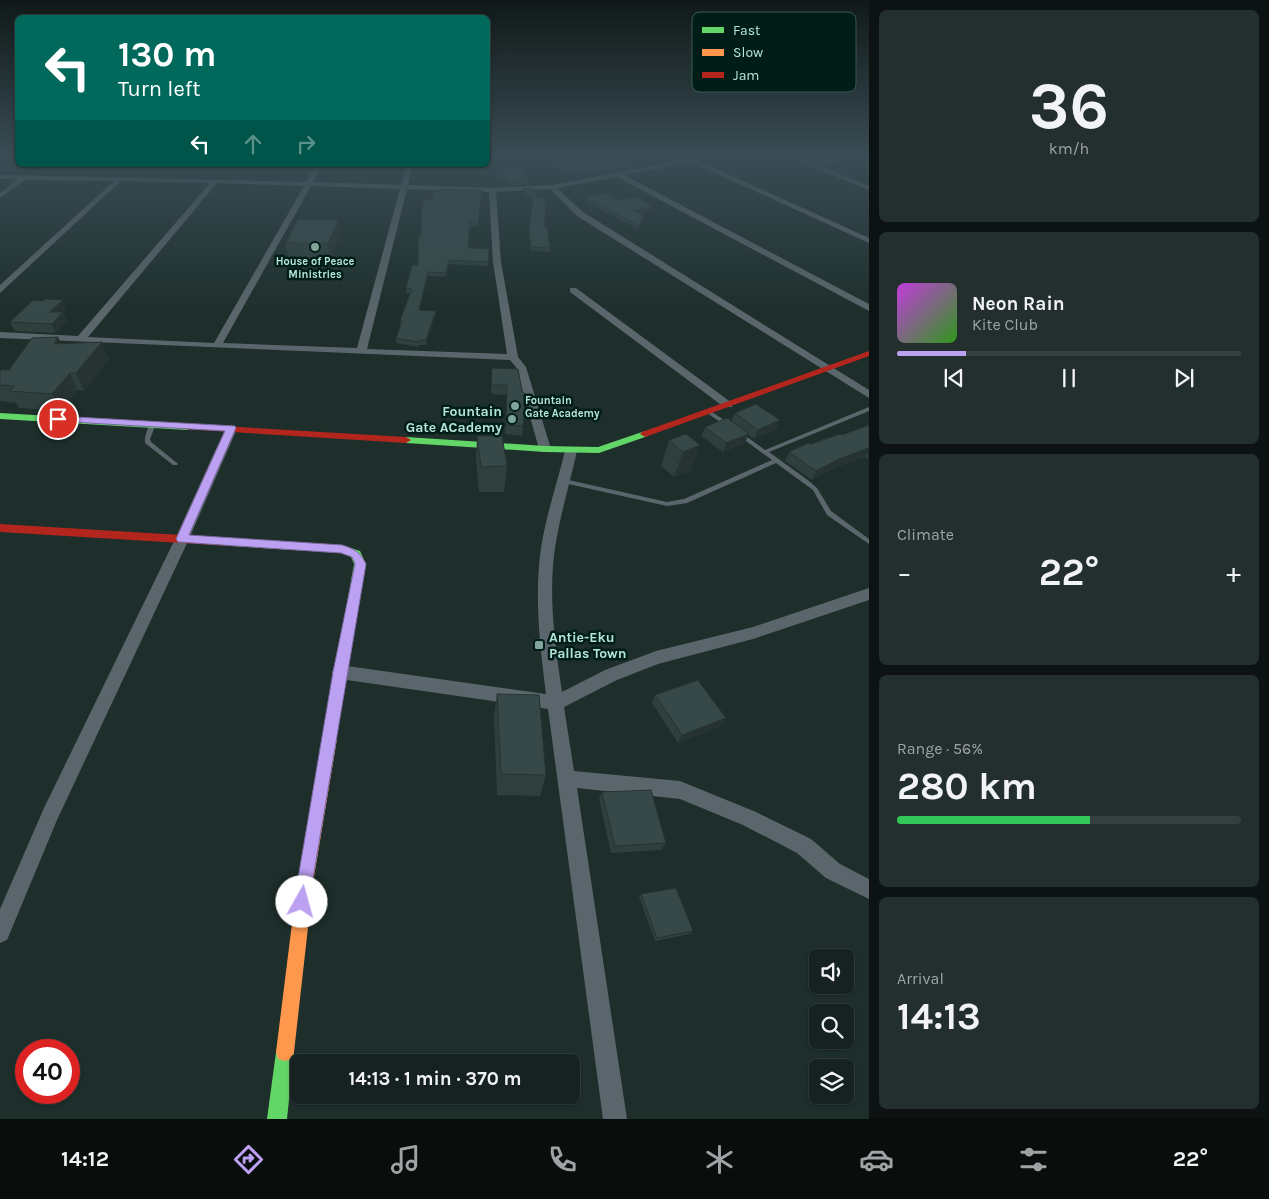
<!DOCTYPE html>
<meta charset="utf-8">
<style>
body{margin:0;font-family:Karla,sans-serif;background:#232f2d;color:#f1f3f6;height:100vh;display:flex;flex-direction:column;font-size:19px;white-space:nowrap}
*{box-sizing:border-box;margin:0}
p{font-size:16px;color:#9ea4a5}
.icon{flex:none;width:28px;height:28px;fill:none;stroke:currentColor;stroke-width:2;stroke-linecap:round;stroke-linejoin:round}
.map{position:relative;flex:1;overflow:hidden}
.sheet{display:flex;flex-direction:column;gap:10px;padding:10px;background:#0c1312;width:400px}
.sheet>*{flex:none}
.hud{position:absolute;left:15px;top:15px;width:475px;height:152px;border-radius:8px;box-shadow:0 1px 4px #0004,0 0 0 1px #353f3e;background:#00695c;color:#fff;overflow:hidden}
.fabs{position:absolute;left:809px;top:949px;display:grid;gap:10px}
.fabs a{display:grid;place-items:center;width:45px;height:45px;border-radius:8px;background:#162220;box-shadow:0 1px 4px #0004,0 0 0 1px #353f3e;font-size:25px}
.speed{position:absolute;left:15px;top:1039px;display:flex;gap:10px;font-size:25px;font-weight:700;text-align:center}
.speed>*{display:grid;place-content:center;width:65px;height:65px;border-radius:50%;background:#162220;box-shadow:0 1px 4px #0004,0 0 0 1px #353f3e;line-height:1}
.speed .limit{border:8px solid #d22;background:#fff;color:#111}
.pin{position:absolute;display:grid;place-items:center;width:42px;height:42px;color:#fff;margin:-21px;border:2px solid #fff;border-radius:50%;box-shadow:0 1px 5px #0007}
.me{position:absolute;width:55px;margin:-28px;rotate:7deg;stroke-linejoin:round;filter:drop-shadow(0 0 4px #0008)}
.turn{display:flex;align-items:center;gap:18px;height:105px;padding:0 20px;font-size:22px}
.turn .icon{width:65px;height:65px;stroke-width:2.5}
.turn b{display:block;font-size:35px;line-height:42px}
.lanes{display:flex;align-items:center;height:48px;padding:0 20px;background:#0003;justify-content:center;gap:25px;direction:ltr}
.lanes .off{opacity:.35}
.big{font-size:38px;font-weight:700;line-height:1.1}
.sheet .widget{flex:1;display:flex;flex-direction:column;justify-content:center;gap:8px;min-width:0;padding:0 18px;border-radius:8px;background:#232f2d}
.sheet .dial{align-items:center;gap:0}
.dial b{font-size:65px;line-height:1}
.song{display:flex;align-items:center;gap:15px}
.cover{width:60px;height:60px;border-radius:8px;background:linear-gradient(135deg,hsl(290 70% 55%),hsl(110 70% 35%))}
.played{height:5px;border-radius:2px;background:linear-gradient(90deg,#bca0f2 20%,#353f3e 20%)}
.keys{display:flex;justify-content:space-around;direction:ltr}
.heat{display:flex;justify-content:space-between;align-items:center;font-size:28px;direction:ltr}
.charge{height:8px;border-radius:4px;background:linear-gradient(90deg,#34c759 56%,#353f3e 0)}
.trip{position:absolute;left:290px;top:1054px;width:290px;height:50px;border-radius:8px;background:#162220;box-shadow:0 1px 4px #0004,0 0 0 1px #353f3e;font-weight:700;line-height:50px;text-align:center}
.dock{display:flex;height:80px;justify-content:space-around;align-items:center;background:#090e0d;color:#9ea4a5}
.dock .icon{width:35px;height:35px}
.dock .selected{color:#bca0f2}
.dock b{font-size:22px;color:#f1f3f6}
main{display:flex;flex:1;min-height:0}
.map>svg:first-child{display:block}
</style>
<main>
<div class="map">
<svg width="869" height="1119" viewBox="0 0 869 1119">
<rect width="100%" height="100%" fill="#1d2e2b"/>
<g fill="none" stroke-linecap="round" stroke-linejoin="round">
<path fill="#5a666b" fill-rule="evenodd" d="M869,407V411L769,452L809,481L817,488L831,511L869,539V544L827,515L813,490L776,463L687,503L667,506L564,483L561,481L564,479L667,502L684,499L772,460L739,436V434H743L765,450Z
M709,410L730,424V426H726L707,413L706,412Z
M153,422L156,424L150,439L151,442L177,463L178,464L177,465H173L145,443C144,437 148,425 153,422Z"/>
<path fill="#5a666b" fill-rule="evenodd" d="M699,157H710L699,161L869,238V243L691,162L624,175L869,304V311L617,177L557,188L583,212L869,390V398L577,216L550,189L496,192L501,262L518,357L526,367L551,449L549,452H541L539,449L516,367L510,360L0,338V332L78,336L210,183L121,181L0,293V285L114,181L25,180L0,198V193L17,179H0V175L306,182L316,165H322L313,182L401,185L406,168L409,166L412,168L408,185L492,188L552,185ZM217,183L304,186L214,343L88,337ZM311,186L400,189L357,348L223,343ZM407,189L489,192L493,262L507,354L367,349Z
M789,157H797L869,186V190Z
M841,157H851L823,165L820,163Z
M570,288H576L732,403V407H724L570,292Z
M231,425L237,429L189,539L57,820L7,940L0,943V909L44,808L175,539L225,429Z
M571,447L577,451C570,483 560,515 555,548C548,595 555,645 562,692L605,670L656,651L753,627L869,588V600L753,639L658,664L617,680L564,707L574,771L680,781L756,812L811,839L840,864L869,879V899L826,878L797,853L743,825L680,799L577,788L627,1119H603L548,709L340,679L334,677L332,672L334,667L340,665L546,694C540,646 534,597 541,548C546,516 557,483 565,451Z"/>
<path fill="#63d668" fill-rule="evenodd" d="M0,413L187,424L192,427L187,430L0,419Z
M645,431L650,434L648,436L599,453L545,452L406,443L401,440L406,437L545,446L598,447Z
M231,538L342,545L360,551L366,564L335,744L330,745L325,744L323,739L354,564L351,557L341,553L231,546L226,542Z
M285,1043L292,1045L294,1052L287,1119H267L276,1052L278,1045Z"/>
<path fill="#ff974d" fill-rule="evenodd" d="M330,733L335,734L337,739L313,883L294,1052L292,1059L285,1061L278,1059L276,1052L297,883L323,739L325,734Z"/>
<path fill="#b3261e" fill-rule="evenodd" d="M869,351V356L648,436L645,437L640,434L642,432Z
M187,424L406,437L411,440L406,443L184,429L182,427Z
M0,524L231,538L236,542L231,546L0,532Z"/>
</g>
<path fill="#2e3f3e" d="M555,161L638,166L607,172L603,169L571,175L554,165Z
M497,171L528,181V184L511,185L497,175Z
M532,188L550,248V252L531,251L529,233L533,200L522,192V189Z
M482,190L478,226H469L468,248L489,249L488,266L449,264L446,277L428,276L420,310L436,311V316L426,345H419L418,347L396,343V338L400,325V320L410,293H406V288L418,265L421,236L432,200L440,191Z
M585,197L617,200L653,207L652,210L638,213L644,216L643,220L638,229L585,201Z
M338,220L340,235L330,260L288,259L286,243Z
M66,309L63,312L67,321L55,333L15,331L10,322Z
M58,337L61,344L109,359L84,391L77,390L61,411L19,408L16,403L0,401V370H9Z
M492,368L522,391L523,426L522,436L505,434L507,395L491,394Z
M735,413L780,420L776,429L754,439L748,435L745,443L723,452L701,436L705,427L731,421Z
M869,425L868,459L865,457L834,468L812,480L785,461L789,452L842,435Z
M686,434L691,471L674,477L661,466L669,440Z
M477,436L507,466L504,492H479L476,461Z
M497,694L546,775L540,796L497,795L494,717Z
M655,695L726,718L721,726L678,743L652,703Z
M602,792L666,843L661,850L611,853L599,799Z
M641,894L693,931L690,934L655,941L639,897Z"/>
<path fill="#263332" d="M638,162V166L607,172L608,168Z
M604,166L603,169L571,175V171Z
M653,207L652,210L633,214L634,210Z
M644,216L643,220L638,229L639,226Z
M338,220L340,235L330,260L328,244Z
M449,260V264L446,277V273Z
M428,272V276L419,315V310Z
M63,300L66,309L54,320L50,312Z
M436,311V316L426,345V340Z
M63,312L67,321L55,333L52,324Z
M58,337L66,354L54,344Z
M102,342L109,359L84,391L76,373Z
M70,373L77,390L61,411L52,394Z
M780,420L776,429L754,439L758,430Z
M749,434L745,443L723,452L726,443Z
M700,445L691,471L674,477L683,452Z
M869,448V450L865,457L834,468L812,480L816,471L839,459Z
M726,718L721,726L678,743L682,735Z"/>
<path fill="#364948" stroke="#263332" d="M579,157H628L638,162L608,168L604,166L571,171L555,161Z
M516,168L524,173L528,181L512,182L497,171Z
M532,188L538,198H545L546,205L544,227H547L550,248L531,247L529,229L533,198H535L522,189Z
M441,189L482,190L478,222L470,221L468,248L489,249L488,262L449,260L446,273L428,272L419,310L436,311L426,340H419L418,342L396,338L402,321L400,320L412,289L406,288L412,265H418V235L421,236V212L425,199L432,200L434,191H440Z
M606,193L617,200L637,197L653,207L634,210L644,216L639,226L585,197Z
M298,219L338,220L328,244L286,243Z
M45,299L63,300L50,312H63L52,324L10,322L33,300L43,301Z
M58,337L54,344L102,342L76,373H70L52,394L9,391L15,386L0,385V370H9L32,338Z
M492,368L518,369L522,391L525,394L523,426L506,425L507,385H491Z
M756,404L780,420L758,430L735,413Z
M727,418L749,434L726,443L705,427Z
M869,425V448L839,459L816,471L789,452L808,443L811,444L840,434L842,435Z
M686,434L700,445L683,452L669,440Z
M477,436H502L507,466L481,467Z
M698,680L726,718L682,735L655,695Z
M497,694L539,695L546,775L501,774Z
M651,790L666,843L615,846L602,792Z
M676,888L693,931L657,938L641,894Z"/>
<linearGradient id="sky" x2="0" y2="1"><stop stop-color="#101918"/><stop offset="0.5" stop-color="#3a4c55"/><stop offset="1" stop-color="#3a4c55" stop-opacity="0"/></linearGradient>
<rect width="869" height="313" fill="url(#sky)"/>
<path fill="#bca0f2" stroke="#7a689d" d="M58,416L235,426L236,428L189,535L342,545C355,549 360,552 366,564L308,908L302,911L297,908L294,902L333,672L355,564L352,557L341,553L178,542L176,539L225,431L54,421V417Z"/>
<g fill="#80a59b" stroke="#001e17" stroke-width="2">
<circle cx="315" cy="247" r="5"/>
<circle cx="515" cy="406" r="5"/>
<circle cx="512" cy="419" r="5"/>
<rect x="534" y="640" width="10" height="10" rx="2.5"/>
</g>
<g text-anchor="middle" stroke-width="5" stroke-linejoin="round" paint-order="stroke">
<g font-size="11" font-weight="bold" fill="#b5e5d8" stroke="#001e17">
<text x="315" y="265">House of Peace<tspan x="315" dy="13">Ministries</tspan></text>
<text x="525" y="404" text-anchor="start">Fountain<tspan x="525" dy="13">Gate Academy</tspan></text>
</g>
<g font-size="14" font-weight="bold" fill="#b5e5d8" stroke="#001e17" text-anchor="end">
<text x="502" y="416">Fountain<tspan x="502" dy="16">Gate ACademy</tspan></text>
<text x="549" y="642" text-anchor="start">Antie-Eku<tspan x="549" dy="16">Pallas Town</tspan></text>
</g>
</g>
<rect x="692" y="12" width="164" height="80" rx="8" fill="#001e17" stroke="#365a51" stroke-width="1"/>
<rect x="702" y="27" width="22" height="6" fill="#63d668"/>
<rect x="702" y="49" width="22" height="7" fill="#ff974d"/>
<rect x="702" y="72" width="22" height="6" fill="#b3261e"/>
<g font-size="14" fill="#b5e5d8">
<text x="733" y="35">Fast</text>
<text x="733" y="57">Slow</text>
<text x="733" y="80">Jam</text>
</g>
</svg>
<div class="fabs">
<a><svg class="icon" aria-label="sound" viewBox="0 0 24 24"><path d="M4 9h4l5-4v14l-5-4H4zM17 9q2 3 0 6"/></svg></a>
<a><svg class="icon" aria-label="search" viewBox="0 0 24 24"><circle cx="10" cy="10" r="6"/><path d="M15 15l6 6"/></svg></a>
<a><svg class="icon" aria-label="layers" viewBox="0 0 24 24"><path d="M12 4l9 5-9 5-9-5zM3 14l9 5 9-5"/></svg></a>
</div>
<div class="speed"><div class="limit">40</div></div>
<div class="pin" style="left:58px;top:419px;background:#d93025"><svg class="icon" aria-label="arrive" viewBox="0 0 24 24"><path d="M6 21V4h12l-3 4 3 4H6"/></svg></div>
<svg class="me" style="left:302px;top:902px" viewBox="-20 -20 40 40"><circle r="19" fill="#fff"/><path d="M0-13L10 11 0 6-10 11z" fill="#bca0f2"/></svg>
<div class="trip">14:13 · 1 min · 370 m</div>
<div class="hud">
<div class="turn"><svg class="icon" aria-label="left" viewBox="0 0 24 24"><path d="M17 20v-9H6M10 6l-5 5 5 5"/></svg><div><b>130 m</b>Turn left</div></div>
<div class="lanes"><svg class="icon" aria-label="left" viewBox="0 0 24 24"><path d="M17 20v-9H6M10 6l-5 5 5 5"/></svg><svg class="icon off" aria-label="ahead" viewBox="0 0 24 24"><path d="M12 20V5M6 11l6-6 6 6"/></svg><svg class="icon off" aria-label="right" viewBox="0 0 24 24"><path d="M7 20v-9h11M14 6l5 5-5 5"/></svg></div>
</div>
</div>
<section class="sheet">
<div class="widget dial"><b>36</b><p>km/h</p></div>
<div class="widget">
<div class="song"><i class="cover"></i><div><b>Neon Rain</b><p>Kite Club</p></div></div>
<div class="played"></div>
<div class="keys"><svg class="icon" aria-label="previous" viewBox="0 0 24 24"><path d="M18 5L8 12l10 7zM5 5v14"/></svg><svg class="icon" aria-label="pause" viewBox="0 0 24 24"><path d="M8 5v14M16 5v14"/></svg><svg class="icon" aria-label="next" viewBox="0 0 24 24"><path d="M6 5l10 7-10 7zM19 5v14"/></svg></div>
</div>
<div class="widget"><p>Climate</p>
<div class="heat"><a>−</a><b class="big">22°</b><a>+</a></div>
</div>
<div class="widget"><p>Range · 56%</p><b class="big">280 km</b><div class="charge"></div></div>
<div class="widget"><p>Arrival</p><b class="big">14:13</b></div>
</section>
</main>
<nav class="dock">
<b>14:12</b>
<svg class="icon selected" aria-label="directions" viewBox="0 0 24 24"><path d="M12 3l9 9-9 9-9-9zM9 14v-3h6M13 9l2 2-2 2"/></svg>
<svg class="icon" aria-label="music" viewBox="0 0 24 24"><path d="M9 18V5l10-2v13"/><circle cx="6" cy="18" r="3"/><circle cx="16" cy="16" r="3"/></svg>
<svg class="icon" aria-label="phone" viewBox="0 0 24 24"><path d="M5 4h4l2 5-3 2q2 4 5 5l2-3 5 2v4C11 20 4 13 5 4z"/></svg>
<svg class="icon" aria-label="climate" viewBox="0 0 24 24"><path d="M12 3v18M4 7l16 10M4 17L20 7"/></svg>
<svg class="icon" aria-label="car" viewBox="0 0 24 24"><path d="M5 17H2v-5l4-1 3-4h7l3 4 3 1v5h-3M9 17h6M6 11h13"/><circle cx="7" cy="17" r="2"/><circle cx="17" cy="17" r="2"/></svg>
<svg class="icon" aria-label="filters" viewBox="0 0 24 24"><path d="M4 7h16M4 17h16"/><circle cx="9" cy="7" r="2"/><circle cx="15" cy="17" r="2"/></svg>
<b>22°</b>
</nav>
